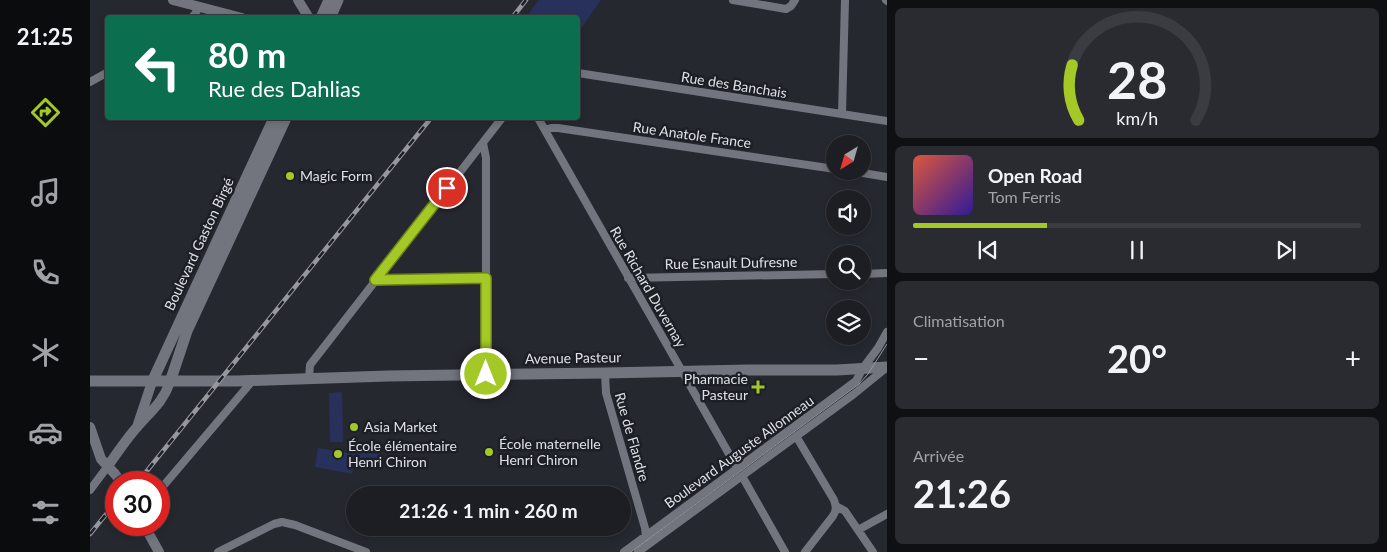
<!DOCTYPE html>
<html lang="fr">
<meta charset="utf-8">
<style>
body{margin:0;font-family:Lato,sans-serif;background:#292b31;color:#f1f3f6;height:100vh;display:flex;flex-direction:column;font-size:19px;white-space:nowrap}
*{box-sizing:border-box;margin:0}
p{font-size:16px;color:#a0a2a6}
.icon{flex:none;width:28px;height:28px;fill:none;stroke:currentColor;stroke-width:2;stroke-linecap:round;stroke-linejoin:round}
.map{position:relative;flex:1;overflow:hidden}
.sheet{display:flex;flex-direction:column;gap:8px;padding:8px;background:#0f1014;width:500px}
.sheet>*{flex:none}
.top-card{position:absolute;left:15px;top:15px;width:475px;height:105px;border-radius:5px;box-shadow:0 2px 8px #0003,0 0 0 1px #3a3c41;background:#0b6e4f;color:#fff;overflow:hidden}
.needle{width:32px;rotate:217deg}
.tools{position:absolute;left:736px;top:135px;display:grid;gap:10px}
.tools a{display:grid;place-items:center;width:45px;height:45px;border-radius:50%;background:#1c1e24;box-shadow:0 2px 8px #0003,0 0 0 1px #3a3c41;font-size:25px}
.speed{position:absolute;left:15px;top:471px;display:flex;gap:10px;font-size:25px;font-weight:700;text-align:center}
.speed>*{display:grid;place-content:center;width:65px;height:65px;border-radius:50%;background:#1c1e24;box-shadow:0 2px 8px #0003,0 0 0 1px #3a3c41;line-height:1}
.speed .limit{border:8px solid #d22;background:#fff;color:#111}
.pin{position:absolute;display:grid;place-items:center;width:42px;height:42px;color:#fff;margin:-21px;border:2px solid #fff;border-radius:50%;box-shadow:0 1px 5px #0007}
.me{position:absolute;width:55px;margin:-28px;rotate:0deg;stroke-linejoin:round;filter:drop-shadow(0 0 4px #0008)}
.turn{display:flex;align-items:center;gap:18px;height:105px;padding:0 20px;font-size:22px}
.turn .icon{width:65px;height:65px;stroke-width:2.5}
.turn b{display:block;font-size:35px;line-height:42px}
.big{font-size:38px;font-weight:700;line-height:1.1}
.sheet .tile{flex:1;display:flex;flex-direction:column;justify-content:center;gap:8px;min-width:0;padding:0 18px;border-radius:8px;background:#292b31}
.sheet .dial{align-items:center;gap:0}
.dial svg{height:130px;overflow:visible;fill:none;stroke:#3a3c41;stroke-width:7;stroke-linecap:round;text-anchor:middle}
.dial text{fill:#f1f3f6;stroke:none}
.song{display:flex;align-items:center;gap:15px}
.cover{width:60px;height:60px;border-radius:8px;background:linear-gradient(135deg,hsl(10 70% 55%),hsl(250 70% 35%))}
.played{height:5px;border-radius:2px;background:linear-gradient(90deg,#a4c825 30%,#3a3c41 30%)}
.keys{display:flex;justify-content:space-around;direction:ltr}
.heat{display:flex;justify-content:space-between;align-items:center;font-size:28px;direction:ltr}
.trip{position:absolute;left:256px;top:486px;width:285px;height:50px;border-radius:25px;background:#1c1e24;box-shadow:0 2px 8px #0003,0 0 0 1px #3a3c41;font-weight:700;line-height:50px;text-align:center}
main{display:flex;flex:1;min-height:0}
.tabs{display:flex;flex-direction:column;width:90px;justify-content:space-around;align-items:center;background:#0b0c0e;color:#a0a2a6}
.tabs .icon{width:35px;height:35px}
.tabs .selected{color:#a4c825}
.tabs b{font-size:22px;color:#f1f3f6}
.map>svg:first-child{display:block}
</style>
<main>
<nav class="tabs">
<b>21:25</b>
<svg class="icon selected" aria-label="directions" viewBox="0 0 24 24"><path d="M12 3l9 9-9 9-9-9zM9 14v-3h6M13 9l2 2-2 2"/></svg>
<svg class="icon" aria-label="music" viewBox="0 0 24 24"><path d="M9 18V5l10-2v13"/><circle cx="6" cy="18" r="3"/><circle cx="16" cy="16" r="3"/></svg>
<svg class="icon" aria-label="phone" viewBox="0 0 24 24"><path d="M5 4h4l2 5-3 2q2 4 5 5l2-3 5 2v4C11 20 4 13 5 4z"/></svg>
<svg class="icon" aria-label="climate" viewBox="0 0 24 24"><path d="M12 3v18M4 7l16 10M4 17L20 7"/></svg>
<svg class="icon" aria-label="car" viewBox="0 0 24 24"><path d="M5 17H2v-5l4-1 3-4h7l3 4 3 1v5h-3M9 17h6M6 11h13"/><circle cx="7" cy="17" r="2"/><circle cx="17" cy="17" r="2"/></svg>
<svg class="icon" aria-label="filters" viewBox="0 0 24 24"><path d="M4 7h16M4 17h16"/><circle cx="9" cy="7" r="2"/><circle cx="15" cy="17" r="2"/></svg>
</nav>
<div class="map">
<svg width="797" height="552" viewBox="0 0 797 552">
<rect width="100%" height="100%" fill="#262830"/>
<path fill="#28315c" d="M449,0H511L488,33V18L436,17Z
M252,392L253,442H240L239,393Z
M228,448L265,454L262,474L225,467Z
M267,450L289,454L287,464L265,460Z"/>
<g fill="none" stroke-linecap="round" stroke-linejoin="round">
<path stroke="#72757e" stroke-width="8" d="M643,0L696,9L701,6L705,0
M796,0L797,1
M101,18L105,14L109,7
M488,73L797,121
M0,82L18,72
M752,114L755,0
M448,118L647,468
M455,130L461,128H468L745,169
M393,143L396,158V374
M761,171L797,177
M772,274L797,273
M538,278L745,274
M285,280L396,278
M515,373L516,393L555,528L556,537
M219,378L220,365L412,118
M706,436L744,500C746,506 747,510 743,516L715,552
M652,476L695,552
M0,490L18,466
M69,491L163,380
M746,506L755,511L783,552
M768,530L797,514
M128,552L184,524L192,522L205,525L276,552
M534,552L766,381L773,368L788,348L797,332
M548,552L764,394L797,367"/>
<path stroke="#72757e" stroke-width="10" d="M83,0L152,18
M208,0L219,18
M48,424L62,382
M0,427L11,459L25,474L31,482
M18,466C27,453 37,438 48,426C62,410 73,402 80,382
M54,525L69,552"/>
<path stroke="#72757e" stroke-width="11" d="M231,18L239,0
M240,18L248,0
M0,381H147L298,376L515,373L658,370H747L797,367
M62,382L184,118
M80,382L97,331L196,118"/>
<path stroke="#96989e" stroke-width="1" d="M541,552L769,384L778,374L797,344"/>
<defs>
<path id="rail" d="M422,18L436,0
M48,482L341,118
M0,534L26,502"/>
</defs>
<use href="#rail" stroke="#96989e" stroke-width="4.5"/>
<use href="#rail" stroke="#1c1f26" stroke-width="2.5" stroke-dasharray="8" stroke-linecap="butt"/>
</g>
<g fill="none" stroke-linecap="round" stroke-linejoin="round">
<defs>
<path id="route" d="M357,188L285,280L396,278V374"/>
</defs>
<use href="#route" stroke="#6b8218" stroke-width="12"/>
<use href="#route" stroke="#a4c825" stroke-width="9"/>
</g>
<g fill="#a4c825" stroke="#1c1f26" stroke-width="2">
<circle cx="200" cy="176" r="5"/>
<path d="M665.5 379.5h5v5h5v5h-5v5h-5v-5h-5v-5h5z"/>
<circle cx="264" cy="427" r="5"/>
<circle cx="399" cy="452" r="5"/>
<circle cx="248" cy="454" r="5"/>
</g>
<g text-anchor="middle" stroke-width="5" stroke-linejoin="round" paint-order="stroke">
<g font-size="14" fill="#dee0e5" stroke="#1c1f26">
<text transform="translate(644 85) rotate(9)" y="5">Rue des Banchais</text>
<text transform="translate(602 135) rotate(8)" y="5">Rue Anatole France</text>
<text transform="translate(109 244) rotate(-65)" y="5">Boulevard Gaston Birgé</text>
<text transform="translate(641 263) rotate(-1)" y="5">Rue Esnault Dufresne</text>
<text transform="translate(558 287) rotate(60)" y="5">Rue Richard Duvernay</text>
<text transform="translate(483 358) rotate(-1)" y="5">Avenue Pasteur</text>
<text transform="translate(542 437) rotate(74)" y="5">Rue de Flandre</text>
<text transform="translate(649 452) rotate(-36)" y="5">Boulevard Auguste Allonneau</text>
</g>
<g font-size="14" fill="#dee0e5" stroke="#1c1f26" text-anchor="start">
<text x="210" y="181">Magic Form</text>
<text x="658" y="384" text-anchor="end">Pharmacie<tspan x="658" dy="16">Pasteur</tspan></text>
<text x="274" y="432">Asia Market</text>
<text x="409" y="449">École maternelle<tspan x="409" dy="16">Henri Chiron</tspan></text>
<text x="258" y="451">École élémentaire<tspan x="258" dy="16">Henri Chiron</tspan></text>
</g>
</g>
</svg>
<div class="tools">
<a><svg class="needle" viewBox="-14 -14 28 28"><path d="M0-13l5 13h-10z" fill="#e53935"/><path d="M0 13l5-13h-10z" fill="#a0a2a6"/></svg></a>
<a><svg class="icon" aria-label="sound" viewBox="0 0 24 24"><path d="M4 9h4l5-4v14l-5-4H4zM17 9q2 3 0 6"/></svg></a>
<a><svg class="icon" aria-label="search" viewBox="0 0 24 24"><circle cx="10" cy="10" r="6"/><path d="M15 15l6 6"/></svg></a>
<a><svg class="icon" aria-label="layers" viewBox="0 0 24 24"><path d="M12 4l9 5-9 5-9-5zM3 14l9 5 9-5"/></svg></a>
</div>
<div class="speed"><div class="limit">30</div></div>
<div class="pin" style="left:357px;top:188px;background:#d93025"><svg class="icon" aria-label="arrive" viewBox="0 0 24 24"><path d="M6 21V4h12l-3 4 3 4H6"/></svg></div>
<svg class="me" style="left:396px;top:374px" viewBox="-20 -20 40 40"><circle r="17" fill="#a4c825" stroke="#fff" stroke-width="3"/><path d="M0-11L8 9 0 5-8 9z" fill="#fff"/></svg>
<div class="trip">21:26 · 1 min · 260 m</div>
<div class="top-card">
<div class="turn"><svg class="icon" aria-label="left" viewBox="0 0 24 24"><path d="M17 20v-9H6M10 6l-5 5 5 5"/></svg><div><b>80 m</b>Rue des Dahlias</div></div>
</div>
</div>
<section class="sheet">
<div class="tile dial"><svg viewBox="0 0 100 80">
<path d="M14 69A42 42 0 1 1 86 69"/>
<path d="M14 69A42 42 0 0 1 10 35" stroke="#a4c825"/>
<text x="50" y="56" font-size="32" font-weight="700">28</text>
<text x="50" y="72" font-size="11">km/h</text>
</svg></div>
<div class="tile">
<div class="song"><i class="cover"></i><div><b>Open Road</b><p>Tom Ferris</p></div></div>
<div class="played"></div>
<div class="keys"><svg class="icon" aria-label="previous" viewBox="0 0 24 24"><path d="M18 5L8 12l10 7zM5 5v14"/></svg><svg class="icon" aria-label="pause" viewBox="0 0 24 24"><path d="M8 5v14M16 5v14"/></svg><svg class="icon" aria-label="next" viewBox="0 0 24 24"><path d="M6 5l10 7-10 7zM19 5v14"/></svg></div>
</div>
<div class="tile"><p>Climatisation</p>
<div class="heat"><a>−</a><b class="big">20°</b><a>+</a></div>
</div>
<div class="tile"><p>Arrivée</p><b class="big">21:26</b></div>
</section>
</main>
